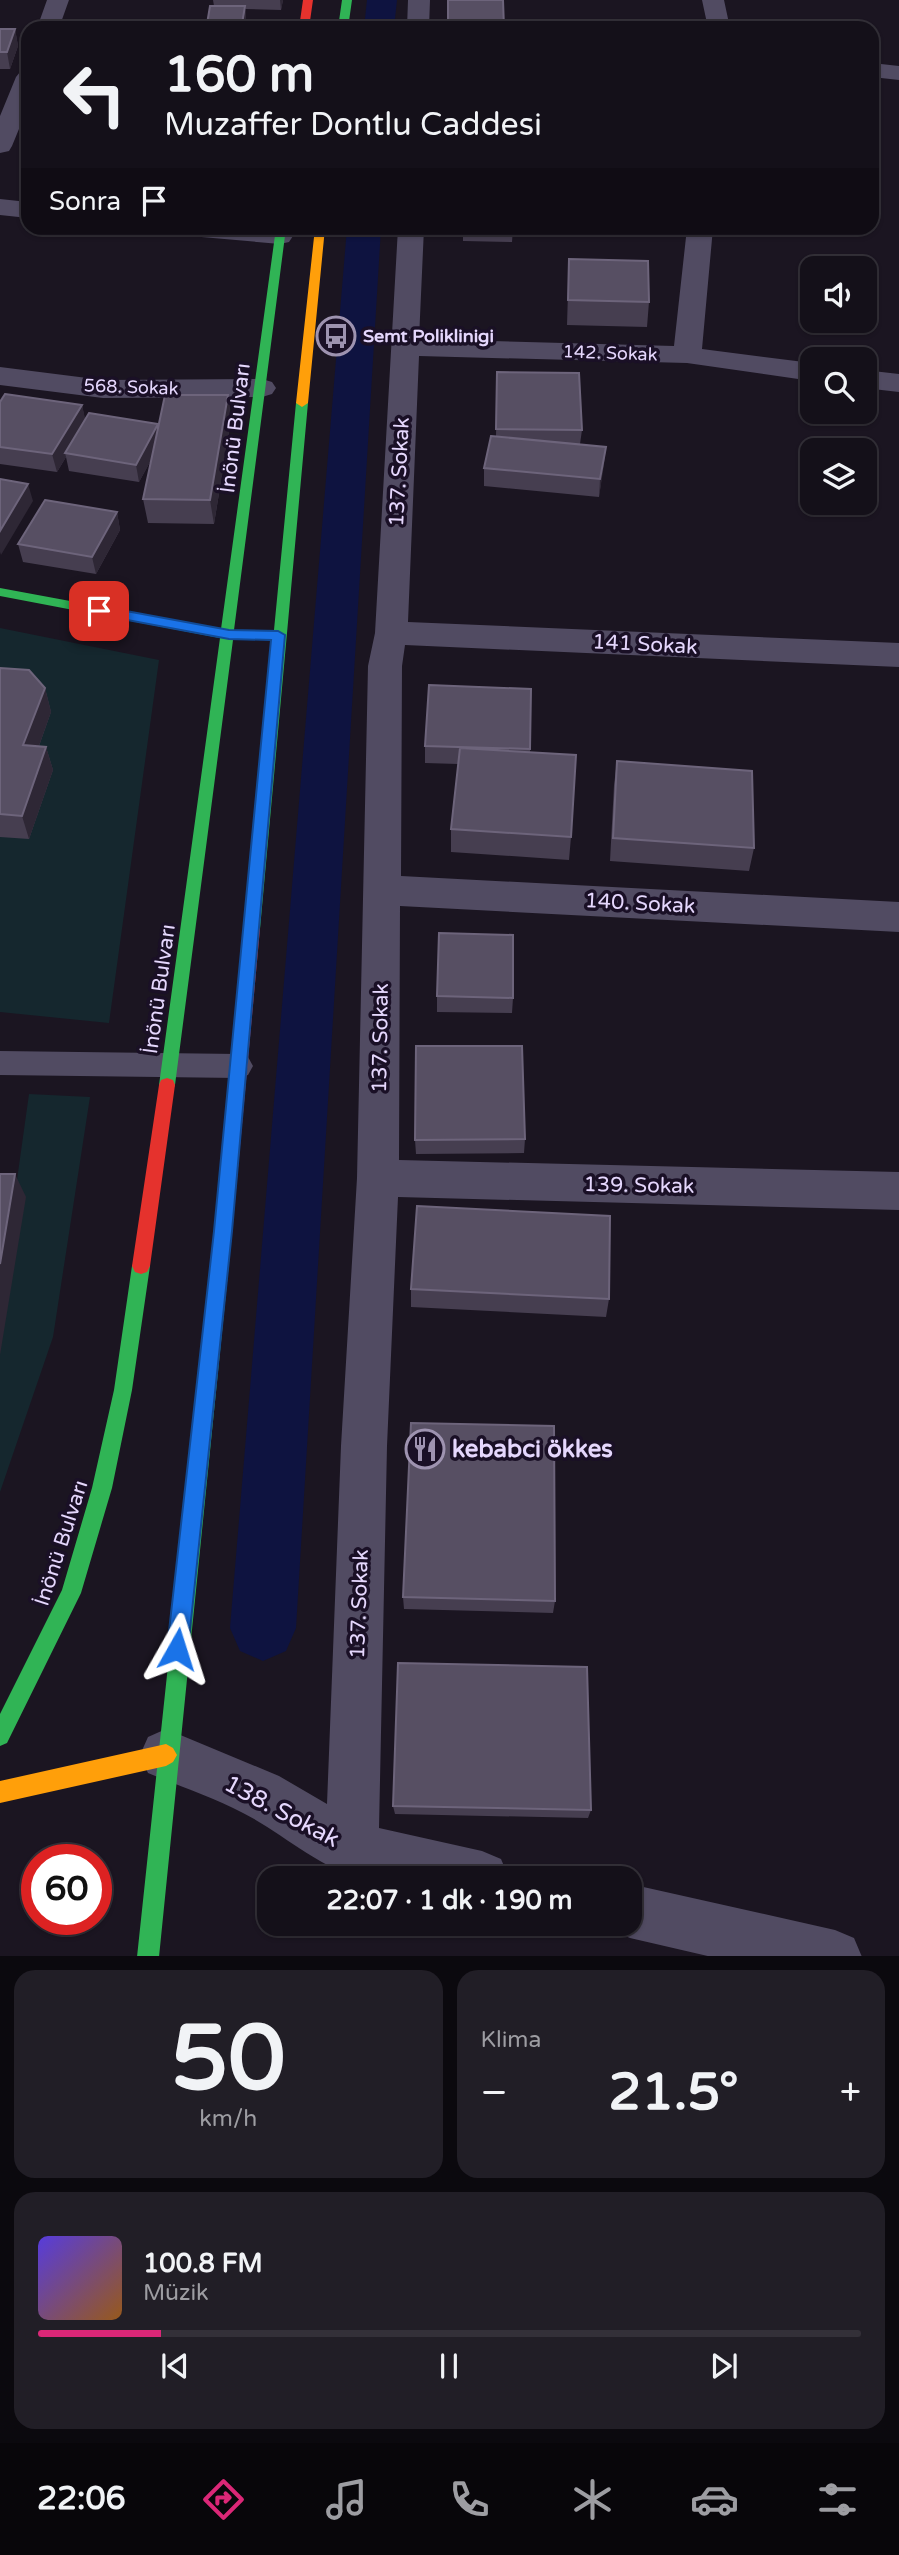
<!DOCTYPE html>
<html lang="tr">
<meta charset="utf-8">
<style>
body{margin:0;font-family:"Varela Round",sans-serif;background:#211e26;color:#f1f3f6;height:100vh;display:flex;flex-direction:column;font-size:26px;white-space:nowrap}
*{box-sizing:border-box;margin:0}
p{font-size:23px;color:#9d9da2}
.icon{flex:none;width:38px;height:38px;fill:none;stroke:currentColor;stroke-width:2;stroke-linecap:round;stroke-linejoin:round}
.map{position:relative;height:1956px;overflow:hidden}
.side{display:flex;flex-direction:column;gap:14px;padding:14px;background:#0b090e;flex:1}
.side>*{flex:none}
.hud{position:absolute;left:21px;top:21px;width:858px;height:214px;border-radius:21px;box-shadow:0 2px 5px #0004,0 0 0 2px #333038;background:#141019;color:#f1f3f6;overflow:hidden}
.tools{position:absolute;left:800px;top:256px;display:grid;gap:14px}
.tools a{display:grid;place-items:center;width:77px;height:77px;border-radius:14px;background:#141019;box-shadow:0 2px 5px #0004,0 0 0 2px #333038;font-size:35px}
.speed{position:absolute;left:21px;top:1844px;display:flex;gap:14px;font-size:35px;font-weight:700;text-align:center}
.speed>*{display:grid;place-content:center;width:91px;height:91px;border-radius:50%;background:#141019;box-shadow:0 2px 5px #0004,0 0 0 2px #333038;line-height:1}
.speed .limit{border:10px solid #d22;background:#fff;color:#111}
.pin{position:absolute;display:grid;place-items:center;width:60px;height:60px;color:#fff;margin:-30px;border-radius:14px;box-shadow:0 4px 10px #0006}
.me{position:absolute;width:77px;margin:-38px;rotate:6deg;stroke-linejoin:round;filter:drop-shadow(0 0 5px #0008)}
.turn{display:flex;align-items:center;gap:24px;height:147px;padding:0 28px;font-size:32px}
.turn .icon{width:91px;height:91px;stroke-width:2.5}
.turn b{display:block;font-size:49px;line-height:60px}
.then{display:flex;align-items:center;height:66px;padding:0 28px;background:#0003;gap:14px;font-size:26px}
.big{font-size:52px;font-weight:800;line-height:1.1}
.side .card{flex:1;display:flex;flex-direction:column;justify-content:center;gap:10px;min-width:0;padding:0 24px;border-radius:21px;background:#211e26}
.side .dial{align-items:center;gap:0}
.dial b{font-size:91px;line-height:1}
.song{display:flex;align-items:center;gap:21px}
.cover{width:84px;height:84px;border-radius:10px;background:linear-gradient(135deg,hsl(250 70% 55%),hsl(30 70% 35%))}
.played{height:7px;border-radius:4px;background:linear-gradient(90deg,#db2777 15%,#333038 15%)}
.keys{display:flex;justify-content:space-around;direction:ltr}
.heat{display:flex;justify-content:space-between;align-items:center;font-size:38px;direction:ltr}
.side .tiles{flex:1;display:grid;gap:14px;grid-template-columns:1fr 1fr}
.card:last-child{grid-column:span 2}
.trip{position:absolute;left:257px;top:1866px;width:385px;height:70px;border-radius:21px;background:#141019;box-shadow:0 2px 5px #0004,0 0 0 2px #333038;font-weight:800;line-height:70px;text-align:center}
.tabs{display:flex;height:112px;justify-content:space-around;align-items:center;background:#08060a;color:#9d9da2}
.tabs .icon{width:49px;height:49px}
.tabs .current{color:#db2777}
.tabs b{font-size:32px;color:#f1f3f6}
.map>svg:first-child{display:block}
</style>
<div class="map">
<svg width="899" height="1957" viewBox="0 0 899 1957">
<rect width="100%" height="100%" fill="#1b1521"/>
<path fill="#15272e" d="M0,628L159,660L109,1023L0,1012Z
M29,1094L90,1097L53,1337L0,1492V1193L15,1194Z"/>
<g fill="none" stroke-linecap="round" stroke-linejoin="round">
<path fill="#0e1340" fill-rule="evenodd" d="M367,0H397L394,28H364Z
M347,228H381L296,1628L286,1651L263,1661L240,1651L230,1628Z"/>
<path fill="#514b62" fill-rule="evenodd" d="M0,1051L238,1054L248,1057L253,1066L248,1075L238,1078L0,1075Z"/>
<path fill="#514b62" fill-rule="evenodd" d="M47,0H69L59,28H37Z
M408,0H430L429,28H407Z
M702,0H724L730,28H708Z
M872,63L899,66V80L872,77Z
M28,70V107L12,146L9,151L0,153V116L16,77L20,72Z
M0,199L28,202V218L0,215Z
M177,228H273L289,230L293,236L289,242L280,244L190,236L181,234Z
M398,228H424L419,339L674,346L687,228H713L702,349L812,363V381L687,363L419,356L408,622L899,643V667L405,645L402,666L401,876L899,902V932L400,906L399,1160L899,1172V1210L398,1197L387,1446L379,1828L482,1851L501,1859L509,1878H362C318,1868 283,1833 243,1813C213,1797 179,1786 148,1773L140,1755L148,1737L166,1729L279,1776L327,1804L341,1446L357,1178L368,666L375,633Z
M0,367L103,380L262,379L272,382L276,388L272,394L262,397L103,398L0,385Z
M864,370L899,374V392L864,388Z
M630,1884L835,1930L854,1938L862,1957H712L630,1938L611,1930L608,1923H630Z"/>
<path fill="#30b455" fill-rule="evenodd" d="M342,0H352L348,28H338Z
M276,228H286L234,630H274L296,403L302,399L308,403L260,929L257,933H247L244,929L273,640H233L175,1085L173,1090L167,1092L161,1090L159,1085L220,638L0,596V588L221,629Z
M223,1225L229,1227L232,1233L159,1957H137L214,1233L217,1227Z
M141,1258L147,1260L150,1266L132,1390L112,1488L81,1593L7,1743L0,1746V1714L62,1590L92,1488L114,1390L132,1266L135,1260Z"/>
<path fill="#ff9f0a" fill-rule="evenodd" d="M315,228H325L308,403L302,407L296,403Z
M166,1744L173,1748L177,1755L173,1762L166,1766L0,1803V1781Z"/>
<path fill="#e5322d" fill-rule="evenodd" d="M303,0H313L309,28H299Z
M252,923L257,925L260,929L232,1233L229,1239L223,1241L217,1239L214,1233L244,929L247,925Z
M167,1078L173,1080L175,1085L150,1266L147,1272L141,1274L135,1272L132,1266L159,1085L161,1080Z"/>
</g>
<path fill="#463e50" d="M213,0H283L281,10L245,9L246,15L244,28H207V24L214,6Z
M0,29H15L18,46L10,69H0Z
M463,228H513L512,242L463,241Z
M569,259L649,302L647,327L567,325Z
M497,372L582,430L580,444L606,447L599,497L484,486V468L496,436Z
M228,395L231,420L214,524L148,523L143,499L151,460L139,482L69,471L66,457L57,472L0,464V402L82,405L85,420L158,424Z
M117,512L120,530L96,574L23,562L18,544Z
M0,668L45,688L51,712L39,746L46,747L53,770L29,839L0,837Z
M531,689L530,752L571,837L569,860L451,852V829L458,764L425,763V746Z
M617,761L754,848L749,871L610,861L614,785Z
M437,996L513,998L512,1013L437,1012Z
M525,1139L524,1153L416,1154L415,1140Z
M411,1289L609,1299L606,1317L411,1307Z
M403,1597L555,1601L553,1613L404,1609Z
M393,1806L591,1810L588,1818L395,1814Z"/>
<path fill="#2e2735" d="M280,0H283L281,10Z
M245,6L246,15L244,28H243Z
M15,29L18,46L10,69L7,52Z
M228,395L231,420L214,524L210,500Z
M82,405L86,423L65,453L66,457L57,472L52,454Z
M158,424L161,442L139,482L136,465Z
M606,447L604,465L599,497L600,479Z
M28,484L33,501L1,555L0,552V531Z
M117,512L120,530L96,574L92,557Z
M45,688L51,712L31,768L23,745Z
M46,747L53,770L29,839L22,816Z
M15,1174L26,1197L0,1355V1264Z"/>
<path fill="#574f63" stroke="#6d647b" stroke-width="2" d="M448,0H503L504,28H448Z
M210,6H245L242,24H207Z
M0,29H15L7,52H0Z
M872,88L877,89L872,110Z
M569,259L648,261L649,302L568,300Z
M497,372L579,373L582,430L496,429Z
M5,394L82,405L52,454L0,447V402Z
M165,395H228L210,500L143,499Z
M89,413L158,424L136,465L65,453Z
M491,436L606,447L600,479L484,468Z
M0,479L28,484L0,531Z
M45,500L117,512L92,557L18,544Z
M0,668L29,670L45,688L23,745L46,747L22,816L0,814Z
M429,685L531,689L530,749L425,746Z
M460,748L576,755L571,837L451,829Z
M617,761L752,771L754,848L613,838Z
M439,933L513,935V998L437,996Z
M416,1046H522L525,1139L415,1140Z
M0,1174H15L0,1264Z
M417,1206L610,1216L609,1299L411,1289Z
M411,1423L554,1426L555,1601L403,1597Z
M398,1663L587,1667L591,1810L393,1806Z"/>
<path fill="#1a73e8" stroke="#114b97" stroke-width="2" d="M99,606L229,630L278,631L285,635L232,1231L188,1649L185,1656L177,1659L170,1656L167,1649L214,1231L271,640L229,639L95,614V608Z"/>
<defs>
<symbol id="bus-ring" viewBox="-11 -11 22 22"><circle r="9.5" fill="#1a1026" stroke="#9e93b0" stroke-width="1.5"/><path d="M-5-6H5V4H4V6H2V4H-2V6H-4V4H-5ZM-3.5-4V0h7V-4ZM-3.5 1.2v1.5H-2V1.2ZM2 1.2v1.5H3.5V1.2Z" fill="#9e93b0"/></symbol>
<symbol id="restaurant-ring" viewBox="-11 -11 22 22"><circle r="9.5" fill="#1a1026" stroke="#9e93b0" stroke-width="1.5"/><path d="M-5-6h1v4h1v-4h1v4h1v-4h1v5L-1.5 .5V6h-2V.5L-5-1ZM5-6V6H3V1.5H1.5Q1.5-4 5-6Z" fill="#9e93b0"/></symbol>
</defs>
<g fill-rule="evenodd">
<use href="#bus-ring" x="314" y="314" width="44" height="44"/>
<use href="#restaurant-ring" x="403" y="1427" width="44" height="44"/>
</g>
<g text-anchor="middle" stroke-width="7" stroke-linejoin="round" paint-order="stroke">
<g font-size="18" font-weight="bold" fill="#e5d7fd" stroke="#1a1026" text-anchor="start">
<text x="363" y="342">Semt Poliklinigi</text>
</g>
<g font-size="18" fill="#e5d7fd" stroke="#1a1026">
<text transform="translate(610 353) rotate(2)" y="6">142. Sokak</text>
<text transform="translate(131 387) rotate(2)" y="6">568. Sokak</text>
</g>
<g font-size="21" fill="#e5d7fd" stroke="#1a1026">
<text transform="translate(235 428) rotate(-83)" y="7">İnönü Bulvarı</text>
<text transform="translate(399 472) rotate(-87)" y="7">137. Sokak</text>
<text transform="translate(645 644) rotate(3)" y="7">141 Sokak</text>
<text transform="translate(640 903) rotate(3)" y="7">140. Sokak</text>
<text transform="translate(159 989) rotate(-82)" y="7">İnönü Bulvarı</text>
<text transform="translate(380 1038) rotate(-89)" y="7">137. Sokak</text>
<text transform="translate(639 1185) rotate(1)" y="7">139. Sokak</text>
<text transform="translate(61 1543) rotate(-72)" y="7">İnönü Bulvarı</text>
<text transform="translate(359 1604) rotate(-88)" y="7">137. Sokak</text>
</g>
<g font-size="24" font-weight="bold" fill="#e5d7fd" stroke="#1a1026" text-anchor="start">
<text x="452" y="1457">kebabci ökkes</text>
</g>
<g font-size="24" fill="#e5d7fd" stroke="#1a1026">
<text transform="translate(282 1811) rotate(28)" y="8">138. Sokak</text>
</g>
</g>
</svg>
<div class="tools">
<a><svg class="icon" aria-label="sound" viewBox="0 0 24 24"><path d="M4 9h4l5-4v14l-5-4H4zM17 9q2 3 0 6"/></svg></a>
<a><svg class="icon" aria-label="search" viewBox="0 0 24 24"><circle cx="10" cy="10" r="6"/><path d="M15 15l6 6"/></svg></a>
<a><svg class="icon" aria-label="layers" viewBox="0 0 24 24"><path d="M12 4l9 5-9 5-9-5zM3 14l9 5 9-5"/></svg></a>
</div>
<div class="speed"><div class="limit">60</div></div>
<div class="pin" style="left:99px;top:611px;background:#d93025"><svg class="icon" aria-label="arrive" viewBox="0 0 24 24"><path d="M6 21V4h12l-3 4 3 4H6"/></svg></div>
<svg class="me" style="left:177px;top:1649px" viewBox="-20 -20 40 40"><path d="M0-17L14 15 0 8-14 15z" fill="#1a73e8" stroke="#fff" stroke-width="4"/></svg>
<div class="trip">22:07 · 1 dk · 190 m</div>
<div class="hud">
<div class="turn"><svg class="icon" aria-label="left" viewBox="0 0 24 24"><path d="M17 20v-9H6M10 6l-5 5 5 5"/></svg><div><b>160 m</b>Muzaffer Dontlu Caddesi</div></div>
<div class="then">Sonra<svg class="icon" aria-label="arrive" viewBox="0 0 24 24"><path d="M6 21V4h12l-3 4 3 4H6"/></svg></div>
</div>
</div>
<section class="side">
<div class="tiles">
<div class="card dial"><b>50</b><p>km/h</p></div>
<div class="card"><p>Klima</p>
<div class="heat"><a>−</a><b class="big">21.5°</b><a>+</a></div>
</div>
<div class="card">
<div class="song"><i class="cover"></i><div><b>100.8 FM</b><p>Müzik</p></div></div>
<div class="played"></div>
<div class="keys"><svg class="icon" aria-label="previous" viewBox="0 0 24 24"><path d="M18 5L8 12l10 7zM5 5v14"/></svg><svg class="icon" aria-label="pause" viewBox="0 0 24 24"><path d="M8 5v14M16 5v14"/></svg><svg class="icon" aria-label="next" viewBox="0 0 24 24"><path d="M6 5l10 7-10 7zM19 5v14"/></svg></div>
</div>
</div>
</section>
<nav class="tabs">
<b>22:06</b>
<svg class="icon current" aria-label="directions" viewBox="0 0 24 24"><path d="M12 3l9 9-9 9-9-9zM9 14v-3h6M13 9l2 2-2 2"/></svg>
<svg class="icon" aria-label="music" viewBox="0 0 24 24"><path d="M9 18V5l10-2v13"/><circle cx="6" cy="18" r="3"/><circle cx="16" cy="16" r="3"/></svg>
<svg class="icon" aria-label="phone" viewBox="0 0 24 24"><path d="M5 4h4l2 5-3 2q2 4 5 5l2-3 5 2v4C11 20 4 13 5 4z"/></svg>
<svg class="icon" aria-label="climate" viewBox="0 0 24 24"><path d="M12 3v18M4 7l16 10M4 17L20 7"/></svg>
<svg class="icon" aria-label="car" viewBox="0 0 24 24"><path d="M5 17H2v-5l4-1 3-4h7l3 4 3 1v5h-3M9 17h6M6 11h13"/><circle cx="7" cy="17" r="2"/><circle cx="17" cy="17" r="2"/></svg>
<svg class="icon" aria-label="filters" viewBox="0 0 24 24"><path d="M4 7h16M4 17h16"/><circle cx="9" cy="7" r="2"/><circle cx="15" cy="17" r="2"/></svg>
</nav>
